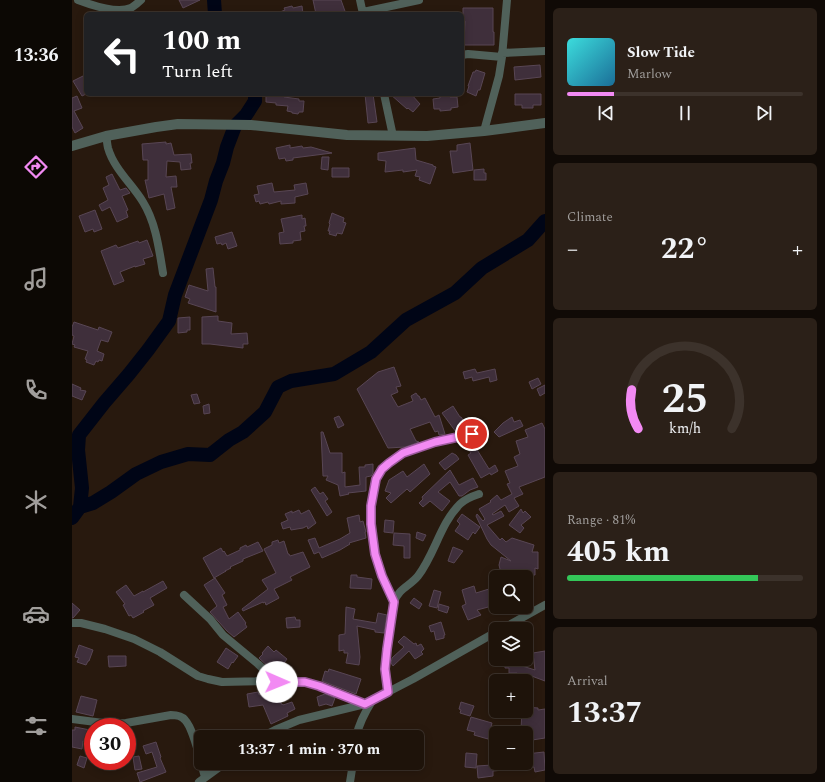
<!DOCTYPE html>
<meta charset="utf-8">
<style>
body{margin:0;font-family:Spectral,serif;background:#2b2018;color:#f1f3f6;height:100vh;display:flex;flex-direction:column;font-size:15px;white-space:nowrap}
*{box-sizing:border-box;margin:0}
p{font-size:13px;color:#a19e9c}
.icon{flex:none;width:22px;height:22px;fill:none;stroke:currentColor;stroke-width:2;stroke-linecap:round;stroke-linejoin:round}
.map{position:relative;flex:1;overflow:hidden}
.drawer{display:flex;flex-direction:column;gap:8px;padding:8px;background:#100a06;width:280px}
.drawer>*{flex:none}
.guide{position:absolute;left:12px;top:12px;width:380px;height:84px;border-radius:6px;box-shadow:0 2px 10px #0003,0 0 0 1px #3c322b;background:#202124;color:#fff;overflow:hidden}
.fabs{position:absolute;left:417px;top:570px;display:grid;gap:8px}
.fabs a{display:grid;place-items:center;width:44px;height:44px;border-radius:6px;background:#1e130a;box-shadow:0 2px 10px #0003,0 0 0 1px #3c322b;font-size:20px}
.speed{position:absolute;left:12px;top:718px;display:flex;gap:8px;font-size:20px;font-weight:700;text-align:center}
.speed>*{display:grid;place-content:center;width:52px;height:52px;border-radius:50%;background:#1e130a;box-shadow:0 2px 10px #0003,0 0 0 1px #3c322b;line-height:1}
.speed .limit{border:6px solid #d22;background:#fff;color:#111}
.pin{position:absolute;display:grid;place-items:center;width:34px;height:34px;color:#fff;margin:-17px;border:2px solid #fff;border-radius:50%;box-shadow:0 1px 4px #0007}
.me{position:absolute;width:44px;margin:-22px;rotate:91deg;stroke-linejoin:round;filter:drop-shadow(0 0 3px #0008)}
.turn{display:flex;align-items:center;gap:14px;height:84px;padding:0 12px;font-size:18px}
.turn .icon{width:52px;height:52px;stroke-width:2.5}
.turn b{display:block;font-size:28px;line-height:34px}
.big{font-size:30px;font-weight:700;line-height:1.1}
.drawer .widget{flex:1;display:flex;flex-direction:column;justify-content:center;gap:6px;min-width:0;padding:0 14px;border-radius:6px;background:#2b2018}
.drawer .dial{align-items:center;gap:0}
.dial svg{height:104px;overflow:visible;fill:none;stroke:#3c322b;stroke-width:7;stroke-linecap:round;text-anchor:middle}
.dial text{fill:#f1f3f6;stroke:none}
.song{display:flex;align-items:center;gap:12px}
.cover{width:48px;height:48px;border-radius:6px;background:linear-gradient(135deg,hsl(180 70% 55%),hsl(200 70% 35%))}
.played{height:4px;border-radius:2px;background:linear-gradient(90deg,#f28af3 20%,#3c322b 20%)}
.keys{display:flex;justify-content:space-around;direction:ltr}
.heat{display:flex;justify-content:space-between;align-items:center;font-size:22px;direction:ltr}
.charge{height:6px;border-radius:3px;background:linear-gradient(90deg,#34c759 81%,#3c322b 0)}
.trip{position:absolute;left:122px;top:730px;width:230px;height:40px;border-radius:6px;background:#1e130a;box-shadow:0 2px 10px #0003,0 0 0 1px #3c322b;font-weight:700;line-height:40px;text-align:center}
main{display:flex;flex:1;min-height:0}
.menu{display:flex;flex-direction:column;width:72px;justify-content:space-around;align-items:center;background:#0c0804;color:#a19e9c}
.menu .icon{width:28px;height:28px}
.menu .current{color:#f28af3}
.menu b{font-size:18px;color:#f1f3f6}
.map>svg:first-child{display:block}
</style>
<main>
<nav class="menu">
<b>13:36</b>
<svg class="icon current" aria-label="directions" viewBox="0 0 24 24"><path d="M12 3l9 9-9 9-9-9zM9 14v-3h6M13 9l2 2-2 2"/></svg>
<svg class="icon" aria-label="music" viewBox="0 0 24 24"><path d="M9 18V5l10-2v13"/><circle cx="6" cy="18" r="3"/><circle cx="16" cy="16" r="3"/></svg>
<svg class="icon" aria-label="phone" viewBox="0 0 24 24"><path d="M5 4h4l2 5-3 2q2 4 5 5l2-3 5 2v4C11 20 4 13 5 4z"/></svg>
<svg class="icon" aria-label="climate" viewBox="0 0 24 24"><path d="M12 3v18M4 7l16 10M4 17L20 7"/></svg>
<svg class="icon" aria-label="car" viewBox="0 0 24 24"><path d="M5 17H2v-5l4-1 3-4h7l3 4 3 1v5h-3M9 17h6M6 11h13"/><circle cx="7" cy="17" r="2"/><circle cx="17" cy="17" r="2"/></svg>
<svg class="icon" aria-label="filters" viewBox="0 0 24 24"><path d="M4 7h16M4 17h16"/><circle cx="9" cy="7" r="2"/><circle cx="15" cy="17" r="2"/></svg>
</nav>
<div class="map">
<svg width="473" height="782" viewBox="0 0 473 782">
<rect width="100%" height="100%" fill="#28190e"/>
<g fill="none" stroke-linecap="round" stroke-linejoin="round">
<path stroke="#000516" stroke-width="14" d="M142,0L143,14
M8,507L21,503L39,492L64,474L89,462L116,454L138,455L157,440L171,432L193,412L206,387L219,381L262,374L299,352L334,320L383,293L410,268L456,240L473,221
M0,518L8,507L10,488L6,450L7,435L32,403L57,374L76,350L97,321L103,295L139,200L144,181L151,163L155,147L163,126L174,115L183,101V94"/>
</g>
<path fill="#3f2f3b" stroke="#584654" d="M107,0H128L111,8Z
M241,0H269L274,14H244Z
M220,6L221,8L230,6L231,14H208V12L213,10L212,8Z
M391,8H421V32H422V45H392L393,21L391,22Z
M468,65L469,77L443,80L442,67Z
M404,70L413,73L408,90H406L404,96L395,92L397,86H396L401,72H403Z
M11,76L14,82V94L10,96L1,81Z
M194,94H212V97L227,99V101H232L231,112H227L226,114L220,113V112L215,111L216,106L204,105V103L194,102Z
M293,94H301L305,122L296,123Z
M318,94H339L348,104L341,112L336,108L335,109Z
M443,94H469V105H461V108H450V105H443Z
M377,95L378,97H385L386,107L379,108V110L368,111V109H362L361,99L368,98V96Z
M5,96L10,108L2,111L11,128L3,133L0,127V98Z
M94,142V144L99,143L102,155L119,154L120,163H118L119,169L109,170L108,162L95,161L94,177L104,176L105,187H99L103,208L95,210L92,194L77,198L73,180H76V160H71L70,144Z
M398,143L401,170L381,173L378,151H385V145Z
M218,145V148L230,146L231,148L239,147L260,153L221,158V160L214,161L213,158L207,159L204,148Z
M343,148L344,160L361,165V166L364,167L358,184L347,180L348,177L343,176L345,170L331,172V170L313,172L314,161L306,160V153Z
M250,157H257L256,170L249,169Z
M260,168H277V177H260Z
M412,169V173H414V180H402V170Z
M40,174L48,190L54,188L58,193L50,196L56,210L54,211L56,217L45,222L38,207L30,211L27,205L36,200L31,188L37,185L34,177Z
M200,183L202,192L223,190L222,185L234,183L236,194L223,197V203L209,204V201L197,204L196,202L188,204L187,201L184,202L182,195L187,194L185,186Z
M23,210L30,229L22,232L21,229L13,232L7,216Z
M260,213L272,218L271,222L274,223L270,234L265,233L264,236L257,234L258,231H256L258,224L257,223Z
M230,215V219L233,218L234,226H232L233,231L228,232L229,240L221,241V243L208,244L207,233L212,232L209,219Z
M160,232L165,246L156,249L154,243L150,245L149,243L145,244L143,237Z
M75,240L81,256L71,259L73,264L63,267V266L48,272L52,281L42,285L29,251L44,245L46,248L66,241L67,243Z
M141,268L143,287H144V312L116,303L118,299L113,297L117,285L136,291L134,269Z
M146,316V321L160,323L159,334L175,333L176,344H171V348L138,344H130V317Z
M118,317V330H115V332L106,333V318Z
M2,322L26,330L27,327L40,332L36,342L29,340L25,351L32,354L30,361L27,360L26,362L24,361L22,365L14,362L15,360L13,359L16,351L2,347L3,345L0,344L2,336L0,335V327Z
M322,367L329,386L324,387L326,392L319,395L326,407L341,401L339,396L344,393L346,396H347L349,400L353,398L363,417L367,415L373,434L367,435L366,431L363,432L358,422L338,429L344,441L347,442L333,447L316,448L285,389L306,372Z
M403,369L405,373L423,369L425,380L418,382L417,377L401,381L400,377L393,379L391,372Z
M466,378L469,384L460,389L457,382Z
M0,384L9,388L8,390L14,391L10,400L0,396Z
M473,385V393L468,396L465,389Z
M125,394L128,403L122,404L119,395Z
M137,404L138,413L132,414L131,406Z
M381,406L388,417H389L396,427L392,430L384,432L370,413Z
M267,416L272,425L266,428L262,418Z
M440,417L442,422L448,420L451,426L427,437L422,432L431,423Z
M470,423L473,429V477L447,487L451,494L442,498L447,506L437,512L433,505L420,514L421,515L429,511L432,516L415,525L428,540L430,538L434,542L440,538L462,545L460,552H466V569L463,568V575H461V579H454V577H430L427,565L429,557L439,561L419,545L415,539L404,516L405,514L411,521L413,519L407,509L419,502L418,501L425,495L429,500L440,494L435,484L438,483L433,471L446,466L442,457L448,454L444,441L456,437L453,430Z
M249,432H251L258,453H270V473L273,472V487L288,485L287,467H293V465L301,464V473L299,476L294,477V491L276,493L277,494L268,496L266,485L254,480L256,476H251Z
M399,440L417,469L423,465L426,471L419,475L418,473L409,478L396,455L399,453L393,444Z
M380,453L384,455L387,459L373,470L367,463Z
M352,464L358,474L338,492L335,489L319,503L314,498L319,493L313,491L317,480L331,471L335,477Z
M378,470L387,485L401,478L406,487L398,490L390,496H387L378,482L366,492L378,501L370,511L358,501L351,507L347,503L351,499L350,497Z
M243,487L248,494L251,492L256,499L253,501L260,512L255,516L239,490Z
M449,509L451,513L453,511L459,517L449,525L452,528L448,533L437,525Z
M227,510L229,514L237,510L244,523L236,529L235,526L231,528L219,530L218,527L211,529L209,523L216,520L213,514L220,511V513Z
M390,514L408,527L403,534L401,532L396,540L383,531L388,524L385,521Z
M287,515L288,522L291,521L294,532H293L294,538L277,543L278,544L268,550L250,558L247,552L242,554L236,540L243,538L247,548L268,539L278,533L275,518Z
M313,520L322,521L321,533L312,532Z
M345,532L354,535L351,541L344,538Z
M322,533L338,534V558H332V546L321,545Z
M206,540L207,543L212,541L216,554H217L218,556L231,552L238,567L218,577L220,580L202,589L207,598L194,605L193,602L191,603V602L171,611L170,609L196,589L190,580L204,573L192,549L200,545V542Z
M186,542L191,551L171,559V561L158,567L159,568L153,571H154L142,578L131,558L149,548L151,552L152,551L155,556L168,550V548L174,545L175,547Z
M381,547L391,551L382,563L376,561Z
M279,575H285V577L300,579L299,589L278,588Z
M143,578L153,593L150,595L155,605L151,607L157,619L166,612L174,623L173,624L175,627L162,637L155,631L138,612L145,606L132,585Z
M91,581L95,588L78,598L82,605L71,611L72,612L61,618L59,615L57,616L51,605L53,604L44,592L54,585L62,596L71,591V592Z
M402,586L404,593L417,589L420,606L405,610L409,615L396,620L390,606L394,604L390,590Z
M362,590L369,592L365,608L357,606Z
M342,598L350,604L347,609L338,603Z
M0,603L8,610L1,618H0Z
M367,604L377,607L375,613L366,610Z
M274,607L283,609L281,619L304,623L306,613L315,615L312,633L303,632V630L285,626L288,657L287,665L274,663L276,653H272V650L267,651V635L273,634Z
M223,617L224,620H228V627L215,628L214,618Z
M369,622L373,635H372V638L364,640L362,631L359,632L357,626Z
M332,636L342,644L344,643L345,646L349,644L352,649L349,652L351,654L343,659L337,651L321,666L319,663L320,658L332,647L326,642Z
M7,645L21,650L17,661H16L14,665L5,662L7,658L3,657Z
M196,646L202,652L204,650L215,659L210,666L204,661L200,670L187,658L191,654L190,653Z
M154,648L166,656L161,663L160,662L156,669L145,662Z
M473,651V681L457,675L456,678H454L453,681H446L448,677L444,675L445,673H437V668H433V661H436V659H444V664L463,670L461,653Z
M36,656H54V666L37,667Z
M257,669L289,679L284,694L250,681L253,671L256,672Z
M202,688L210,705L211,704V705L220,702L223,709L215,713L216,716L199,724L191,705L177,707L175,694L186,692L187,695Z
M253,694L263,698L260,706L254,704L247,706L245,697Z
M9,696L25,700L21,716L4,712Z
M389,702L402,706L398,716L388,713L389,710L387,709Z
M454,707L466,708V710L473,709V738L454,741V729H449L450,711H454Z
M399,717L420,723L416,739L402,735L403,732L395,730Z
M3,727L18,730L16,739L15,738L14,742L11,741L10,749L0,747V730H3Z
M321,730L341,735L340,737H319Z
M84,742L89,757L88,758L94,772L68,782L65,773L85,767L80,752L74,754L71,746Z
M472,752L473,770L463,772L462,767L421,771V776L406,778L405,766L420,765L419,763H454V754Z
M394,753L405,754L404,768L393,767Z
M8,756L15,758L12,768L5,765Z
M67,756L70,769L63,770L61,757Z"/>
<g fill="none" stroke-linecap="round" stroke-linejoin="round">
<path stroke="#50615a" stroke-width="8" d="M6,0C19,5 45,14 59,8C62,6 66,3 69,0
M288,0L291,14
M291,12L347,0
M430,53L473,51
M390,55L396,54L430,57
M312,94L321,136
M412,131L427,76L430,57L435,0
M34,136C35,140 35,144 36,148C42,169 60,184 71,202C84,223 87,249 91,273
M112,595L138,619L151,635L186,664L205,682
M322,602L310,576L303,554L299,524V506L304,479L310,469L317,463L331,453L363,442L400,434
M0,623H9L33,629L62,639L88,652L126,676L136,679L150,682L190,681L233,682L247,686L293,704
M430,629L473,605
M316,692L313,669L315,649L322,602C327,588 338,586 346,576C363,554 368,524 388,504C393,499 401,496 407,494
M0,719L39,724L54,723L99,715C104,715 110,716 113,720C122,729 129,764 133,777
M189,737L203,730L227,720L293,704L341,679L424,632
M284,737C287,724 293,712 300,701
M127,782L153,763
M278,782L281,763"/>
<path stroke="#50615a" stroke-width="10" d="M0,146L34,136L84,127L106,124L179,125L275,135L355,136L412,131L473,123"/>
</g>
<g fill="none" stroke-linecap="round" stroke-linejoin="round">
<defs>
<path id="route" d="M205,682H233L247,686L293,704L316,692L313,669L315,649L320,615L322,602L310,576L303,554L299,524V506L304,479L310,469L317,463L331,453L363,442L400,434"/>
</defs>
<use href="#route" stroke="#9d5a9e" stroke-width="10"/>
<use href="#route" stroke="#f28af3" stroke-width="7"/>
</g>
</svg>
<div class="fabs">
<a><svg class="icon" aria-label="search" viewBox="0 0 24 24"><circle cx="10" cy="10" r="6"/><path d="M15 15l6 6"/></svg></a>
<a><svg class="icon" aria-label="layers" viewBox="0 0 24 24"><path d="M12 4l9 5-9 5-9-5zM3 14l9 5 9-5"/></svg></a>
<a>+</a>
<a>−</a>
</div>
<div class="speed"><div class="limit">30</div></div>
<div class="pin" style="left:400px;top:434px;background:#d93025"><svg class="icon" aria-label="arrive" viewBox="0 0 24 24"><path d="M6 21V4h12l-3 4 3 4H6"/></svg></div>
<svg class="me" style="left:205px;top:682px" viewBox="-20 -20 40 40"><circle r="19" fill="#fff"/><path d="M0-13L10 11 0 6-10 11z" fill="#f28af3"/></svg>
<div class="trip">13:37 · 1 min · 370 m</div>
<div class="guide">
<div class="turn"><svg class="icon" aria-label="left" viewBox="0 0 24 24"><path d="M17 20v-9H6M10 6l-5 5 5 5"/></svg><div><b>100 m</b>Turn left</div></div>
</div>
</div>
<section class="drawer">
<div class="widget">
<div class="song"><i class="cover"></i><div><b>Slow Tide</b><p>Marlow</p></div></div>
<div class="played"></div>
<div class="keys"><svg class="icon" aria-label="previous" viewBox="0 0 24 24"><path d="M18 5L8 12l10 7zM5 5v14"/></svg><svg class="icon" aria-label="pause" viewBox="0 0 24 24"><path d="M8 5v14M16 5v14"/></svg><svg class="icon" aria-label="next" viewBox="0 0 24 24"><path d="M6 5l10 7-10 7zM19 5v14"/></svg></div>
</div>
<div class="widget"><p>Climate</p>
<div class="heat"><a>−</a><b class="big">22°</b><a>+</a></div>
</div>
<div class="widget dial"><svg viewBox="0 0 100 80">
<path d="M14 69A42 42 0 1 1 86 69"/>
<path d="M14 69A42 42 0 0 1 9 39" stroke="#f28af3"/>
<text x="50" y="56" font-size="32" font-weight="700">25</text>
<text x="50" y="72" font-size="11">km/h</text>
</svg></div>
<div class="widget"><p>Range · 81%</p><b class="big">405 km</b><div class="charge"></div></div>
<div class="widget"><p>Arrival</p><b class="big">13:37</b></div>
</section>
</main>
